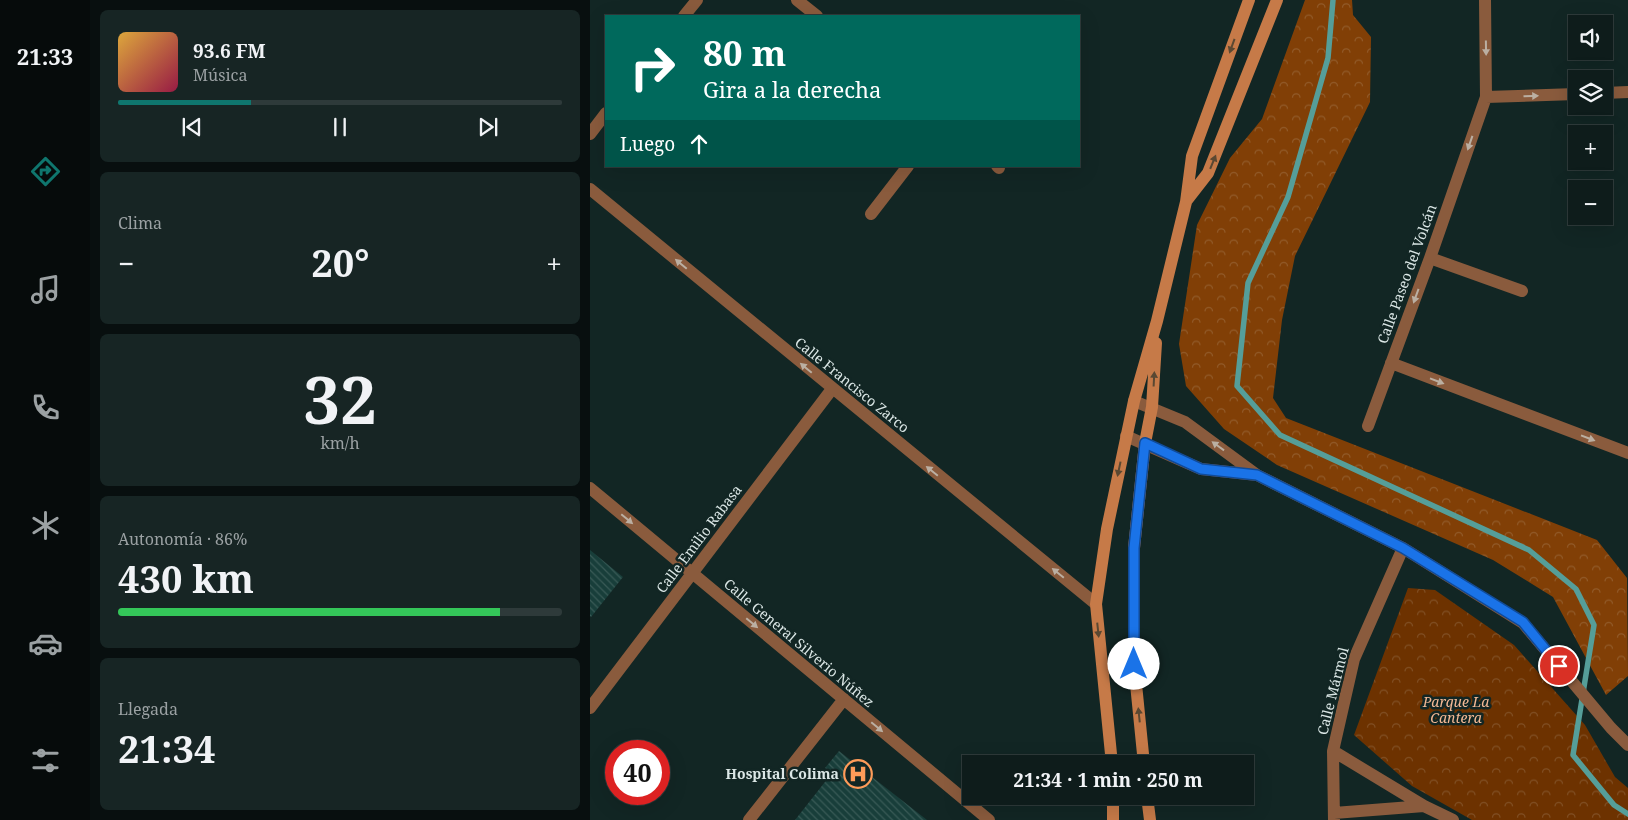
<!DOCTYPE html>
<html lang="es">
<meta charset="utf-8">
<style>
body{margin:0;font-family:"Noto Serif",serif;background:#172524;color:#f1f3f6;height:100vh;display:flex;flex-direction:column;font-size:19px;white-space:nowrap}
*{box-sizing:border-box;margin:0}
p{font-size:16px;color:#9ba1a3}
.icon{flex:none;width:28px;height:28px;fill:none;stroke:currentColor;stroke-width:2;stroke-linecap:round;stroke-linejoin:round}
.map{position:relative;flex:1;overflow:hidden}
.drawer{display:flex;flex-direction:column;gap:10px;padding:10px;background:#080f0f;width:500px}
.drawer>*{flex:none}
.top-card{position:absolute;left:15px;top:15px;width:475px;height:152px;border-radius:0px;box-shadow:0 5px 20px #0002,0 0 0 1px #2e3a3a;background:#00695c;color:#fff;overflow:hidden}
.fabs{position:absolute;left:978px;top:15px;display:grid;gap:10px}
.fabs a{display:grid;place-items:center;width:45px;height:45px;border-radius:0px;background:#0e1c1b;box-shadow:0 5px 20px #0002,0 0 0 1px #2e3a3a;font-size:25px}
.speed{position:absolute;left:15px;top:740px;display:flex;gap:10px;font-size:25px;font-weight:700;text-align:center}
.speed>*{display:grid;place-content:center;width:65px;height:65px;border-radius:50%;background:#0e1c1b;box-shadow:0 5px 20px #0002,0 0 0 1px #2e3a3a;line-height:1}
.speed .limit{border:8px solid #d22;background:#fff;color:#111}
.pin{position:absolute;display:grid;place-items:center;width:42px;height:42px;color:#fff;margin:-21px;border:2px solid #fff;border-radius:50%;box-shadow:0 1px 5px #0007}
.me{position:absolute;width:55px;margin:-28px;rotate:0deg;stroke-linejoin:round;filter:drop-shadow(0 0 4px #0008)}
.turn{display:flex;align-items:center;gap:18px;height:105px;padding:0 15px;font-size:22px}
.turn .icon{width:65px;height:65px;stroke-width:2.5}
.turn b{display:block;font-size:35px;line-height:42px}
.then{display:flex;align-items:center;height:48px;padding:0 15px;background:#0003;gap:10px;font-size:19px}
.big{font-size:38px;font-weight:700;line-height:1.1}
.drawer .widget{flex:1;display:flex;flex-direction:column;justify-content:center;gap:8px;min-width:0;padding:0 18px;border-radius:8px;background:#172524}
.drawer .dial{align-items:center;gap:0}
.dial b{font-size:65px;line-height:1}
.song{display:flex;align-items:center;gap:15px}
.cover{width:60px;height:60px;border-radius:8px;background:linear-gradient(135deg,hsl(40 70% 55%),hsl(340 70% 35%))}
.played{height:5px;border-radius:2px;background:linear-gradient(90deg,#0f766e 30%,#2e3a3a 30%)}
.keys{display:flex;justify-content:space-around;direction:ltr}
.heat{display:flex;justify-content:space-between;align-items:center;font-size:28px;direction:ltr}
.charge{height:8px;border-radius:4px;background:linear-gradient(90deg,#34c759 86%,#2e3a3a 0)}
.trip{position:absolute;left:372px;top:755px;width:292px;height:50px;border-radius:0px;background:#0e1c1b;box-shadow:0 5px 20px #0002,0 0 0 1px #2e3a3a;font-weight:700;line-height:50px;text-align:center}
main{display:flex;flex:1;min-height:0}
.tab-bar{display:flex;flex-direction:column;width:90px;justify-content:space-around;align-items:center;background:#060b0b;color:#9ba1a3}
.tab-bar .icon{width:35px;height:35px}
.tab-bar .current{color:#0f766e}
.tab-bar b{font-size:22px;color:#f1f3f6}
.map>svg:first-child{display:block}
</style>
<main>
<nav class="tab-bar">
<b>21:33</b>
<svg class="icon current" aria-label="directions" viewBox="0 0 24 24"><path d="M12 3l9 9-9 9-9-9zM9 14v-3h6M13 9l2 2-2 2"/></svg>
<svg class="icon" aria-label="music" viewBox="0 0 24 24"><path d="M9 18V5l10-2v13"/><circle cx="6" cy="18" r="3"/><circle cx="16" cy="16" r="3"/></svg>
<svg class="icon" aria-label="phone" viewBox="0 0 24 24"><path d="M5 4h4l2 5-3 2q2 4 5 5l2-3 5 2v4C11 20 4 13 5 4z"/></svg>
<svg class="icon" aria-label="climate" viewBox="0 0 24 24"><path d="M12 3v18M4 7l16 10M4 17L20 7"/></svg>
<svg class="icon" aria-label="car" viewBox="0 0 24 24"><path d="M5 17H2v-5l4-1 3-4h7l3 4 3 1v5h-3M9 17h6M6 11h13"/><circle cx="7" cy="17" r="2"/><circle cx="17" cy="17" r="2"/></svg>
<svg class="icon" aria-label="filters" viewBox="0 0 24 24"><path d="M4 7h16M4 17h16"/><circle cx="9" cy="7" r="2"/><circle cx="15" cy="17" r="2"/></svg>
</nav>
<section class="drawer">
<div class="widget">
<div class="song"><i class="cover"></i><div><b>93.6 FM</b><p>Música</p></div></div>
<div class="played"></div>
<div class="keys"><svg class="icon" aria-label="previous" viewBox="0 0 24 24"><path d="M18 5L8 12l10 7zM5 5v14"/></svg><svg class="icon" aria-label="pause" viewBox="0 0 24 24"><path d="M8 5v14M16 5v14"/></svg><svg class="icon" aria-label="next" viewBox="0 0 24 24"><path d="M6 5l10 7-10 7zM19 5v14"/></svg></div>
</div>
<div class="widget"><p>Clima</p>
<div class="heat"><a>−</a><b class="big">20°</b><a>+</a></div>
</div>
<div class="widget dial"><b>32</b><p>km/h</p></div>
<div class="widget"><p>Autonomía · 86%</p><b class="big">430 km</b><div class="charge"></div></div>
<div class="widget"><p>Llegada</p><b class="big">21:34</b></div>
</section>
<div class="map">
<svg width="1038" height="820" viewBox="0 0 1038 820">
<defs>
<pattern id="forest-crowns" width="20" height="18" patternUnits="userSpaceOnUse" patternTransform="scale(1.25)"><rect width="20" height="18" fill="#813f06"/><path d="M2 6a3 3 0 1 1 6 0M12 15a3 3 0 1 1 6 0" fill="none" stroke="#925b2a"/></pattern>
<pattern id="park-crowns" width="20" height="18" patternUnits="userSpaceOnUse" patternTransform="scale(1.25)"><rect width="20" height="18" fill="#6d3200"/><path d="M2 6a3 3 0 1 1 6 0M12 15a3 3 0 1 1 6 0" fill="none" stroke="#815025"/></pattern>
<pattern id="building-back-hatch" width="6" height="6" patternUnits="userSpaceOnUse" patternTransform="scale(1.25)"><rect width="6" height="6" fill="#183e3a"/><path d="M-1 5l2 2M0 0l6 6M5-1l2 2" fill="none" stroke="#395a56"/></pattern>
</defs>
<rect width="100%" height="100%" fill="#122624"/>
<path fill="url(#forest-crowns)" d="M715,0H762L763,15L781,37L780,102L705,256L692,320L683,398L696,418L1007,540L1037,578L1038,676L1016,695L963,597L903,560L687,465L634,429L596,386L589,344L607,225L640,158L672,119Z"/>
<path fill="url(#park-crowns)" d="M818,588L845,590L924,645L995,725L1025,777L1038,788V820H882L822,786L764,735Z"/>
<g fill="none" stroke-linecap="round" stroke-linejoin="round">
<path stroke="#559e99" stroke-width="5.5" d="M743,0L738,58L698,197L658,283L647,386L690,435L939,550L986,589L1004,625L983,755L1024,805L1038,814"/>
</g>
<path fill="url(#building-back-hatch)" d="M0,550L33,577L1,617L0,616Z
M249,751L337,820H205L242,773L235,768Z"/>
<g fill="none" stroke-linecap="round" stroke-linejoin="round">
<path stroke="#8a5b3d" stroke-width="12" d="M207,0L227,16
M94,16L107,0
M1014,93L1038,92
M896,97L986,94
M0,134L16,113
M407,166L409,168
M0,189L506,604
M281,214L318,166
M840,258L932,291
M801,363L1038,453
M544,401L595,422L667,475L813,548L933,623L1021,728L1038,745
M778,426L840,258L896,97L895,0
M536,436L611,469L667,475
M0,488L399,820
M0,708L242,389
M743,751L834,806L863,820
M744,813L834,806
M159,820L254,699
M744,820L743,751L764,659L813,548"/>
<path stroke="#c67a48" stroke-width="12" d="M597,200L618,173L687,0
M522,764L506,604L517,529L544,401L567,321L596,202L602,156L659,0
M554,764L544,664V548L555,443L562,407L566,343
M523,796V820
M557,796L560,820"/>
</g>
<defs><path id="oneway-solid" d="M-6-.8H1V-3.2L6.5 0L1 3.2V.8H-6Z" transform="scale(1.25)"/></defs>
<g fill="#5a4832">
<use href="#oneway-solid" transform="translate(642 46) rotate(110)"/>
<use href="#oneway-solid" transform="translate(623 162) rotate(-68)"/>
<use href="#oneway-solid" transform="translate(564 379) rotate(-87)"/>
<use href="#oneway-solid" transform="translate(529 469) rotate(102)"/>
<use href="#oneway-solid" transform="translate(508 630) rotate(84)"/>
<use href="#oneway-solid" transform="translate(549 715) rotate(-96)"/>
</g>
<g fill="#bbafa2">
<use href="#oneway-solid" transform="translate(896 48) rotate(89)"/>
<use href="#oneway-solid" transform="translate(941 96) rotate(-2)"/>
<use href="#oneway-solid" transform="translate(880 143) rotate(109)"/>
<use href="#oneway-solid" transform="translate(91 264) rotate(-140)"/>
<use href="#oneway-solid" transform="translate(826 296) rotate(110)"/>
<use href="#oneway-solid" transform="translate(216 368) rotate(-140)"/>
<use href="#oneway-solid" transform="translate(847 381) rotate(21)"/>
<use href="#oneway-solid" transform="translate(998 438) rotate(21)"/>
<use href="#oneway-solid" transform="translate(628 446) rotate(-144)"/>
<use href="#oneway-solid" transform="translate(342 471) rotate(-141)"/>
<use href="#oneway-solid" transform="translate(37 519) rotate(40)"/>
<use href="#oneway-solid" transform="translate(468 573) rotate(-141)"/>
<use href="#oneway-solid" transform="translate(162 623) rotate(40)"/>
<use href="#oneway-solid" transform="translate(287 727) rotate(40)"/>
</g>
<g fill="none" stroke-linecap="round" stroke-linejoin="round">
<defs>
<path id="route" d="M544,664V548L555,443L611,469L667,475L813,548L933,622L969,666"/>
</defs>
<use href="#route" stroke="#114b97" stroke-width="12"/>
<use href="#route" stroke="#1a73e8" stroke-width="9"/>
</g>
<defs>
<symbol id="hospital-ring" viewBox="-11 -11 22 22"><circle r="9.5" fill="#122624" stroke="#fe9b59" stroke-width="1.5"/><path d="M-5-5h3v3.5h4V-5h3V5h-3V1.5h-4V5h-3Z" fill="#fe9b59"/></symbol>
</defs>
<g fill-rule="evenodd">
<use href="#hospital-ring" x="252" y="758" width="32" height="32"/>
</g>
<g text-anchor="middle" stroke-width="5" stroke-linejoin="round" paint-order="stroke">
<g font-size="14" fill="#dbe7e6" stroke="#122624">
<text transform="translate(817 274) rotate(-70)" y="5">Calle Paseo del Volcán</text>
<text transform="translate(262 385) rotate(39)" y="5">Calle Francisco Zarco</text>
<text transform="translate(109 539) rotate(-53)" y="5">Calle Emilio Rabasa</text>
<text transform="translate(209 643) rotate(40)" y="5">Calle General Silverio Núñez</text>
<text transform="translate(743 691) rotate(-76)" y="5">Calle Mármol</text>
</g>
<g font-size="14" font-style="italic" fill="#f4b995" stroke="#122624">
<text x="866" y="707">Parque La<tspan x="866" dy="16">Cantera</tspan></text>
</g>
<g font-size="14" font-weight="bold" fill="#dbe7e6" stroke="#122624" text-anchor="end">
<text x="249" y="779">Hospital Colima</text>
</g>
</g>
</svg>
<div class="fabs">
<a><svg class="icon" aria-label="sound" viewBox="0 0 24 24"><path d="M4 9h4l5-4v14l-5-4H4zM17 9q2 3 0 6"/></svg></a>
<a><svg class="icon" aria-label="layers" viewBox="0 0 24 24"><path d="M12 4l9 5-9 5-9-5zM3 14l9 5 9-5"/></svg></a>
<a>+</a>
<a>−</a>
</div>
<div class="speed"><div class="limit">40</div></div>
<div class="pin" style="left:969px;top:666px;background:#d93025"><svg class="icon" aria-label="arrive" viewBox="0 0 24 24"><path d="M6 21V4h12l-3 4 3 4H6"/></svg></div>
<svg class="me" style="left:544px;top:664px" viewBox="-20 -20 40 40"><circle r="19" fill="#fff"/><path d="M0-13L10 11 0 6-10 11z" fill="#1a73e8"/></svg>
<div class="trip">21:34 · 1 min · 250 m</div>
<div class="top-card">
<div class="turn"><svg class="icon" aria-label="right" viewBox="0 0 24 24"><path d="M7 20v-9h11M14 6l5 5-5 5"/></svg><div><b>80 m</b>Gira a la derecha</div></div>
<div class="then">Luego<svg class="icon" aria-label="ahead" viewBox="0 0 24 24"><path d="M12 20V5M6 11l6-6 6 6"/></svg></div>
</div>
</div>
</main>
